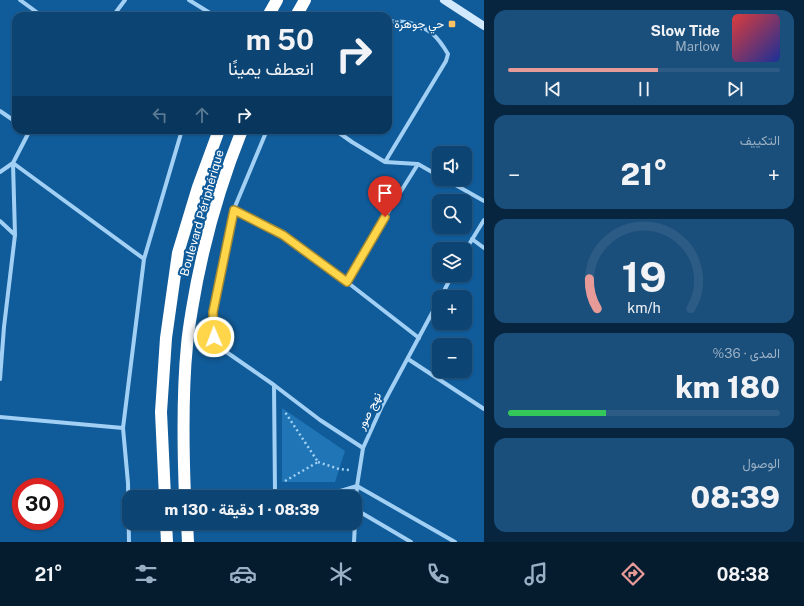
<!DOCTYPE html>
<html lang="ar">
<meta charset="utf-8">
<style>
body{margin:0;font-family:"Public Sans",Vazirmatn,sans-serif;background:#1a4e7b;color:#f1f3f6;direction:rtl;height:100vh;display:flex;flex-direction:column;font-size:15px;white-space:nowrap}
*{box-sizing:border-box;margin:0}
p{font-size:13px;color:#9ab0c4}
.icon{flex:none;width:22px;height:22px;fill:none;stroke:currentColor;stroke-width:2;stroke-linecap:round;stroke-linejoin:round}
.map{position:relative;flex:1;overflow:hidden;direction:ltr}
.details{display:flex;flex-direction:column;gap:10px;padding:10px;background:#07253f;width:320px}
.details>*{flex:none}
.guide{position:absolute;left:12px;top:12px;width:380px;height:122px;border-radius:12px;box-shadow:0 1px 3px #0004,0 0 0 1px #2c5c85;direction:rtl;background:#0c4473;color:#f1f3f6;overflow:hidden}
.controls{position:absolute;left:432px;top:146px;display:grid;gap:8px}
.controls a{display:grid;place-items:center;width:40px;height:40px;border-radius:8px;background:#0c4473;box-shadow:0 1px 3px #0004,0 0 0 1px #2c5c85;font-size:20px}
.speed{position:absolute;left:12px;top:478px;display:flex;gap:8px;font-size:20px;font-weight:700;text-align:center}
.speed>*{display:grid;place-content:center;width:52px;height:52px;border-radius:50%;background:#0c4473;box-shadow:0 1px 3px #0004,0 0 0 1px #2c5c85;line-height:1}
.speed .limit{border:6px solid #d22;background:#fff;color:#111}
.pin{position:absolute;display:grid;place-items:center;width:34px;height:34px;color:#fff;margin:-41px -17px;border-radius:50% 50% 50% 0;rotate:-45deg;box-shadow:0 0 4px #0007}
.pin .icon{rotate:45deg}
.me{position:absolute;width:44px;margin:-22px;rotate:359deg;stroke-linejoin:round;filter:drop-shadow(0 0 3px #0008)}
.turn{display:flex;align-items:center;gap:14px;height:84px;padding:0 12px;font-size:18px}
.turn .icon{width:52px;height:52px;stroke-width:2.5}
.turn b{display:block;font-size:28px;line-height:34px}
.lanes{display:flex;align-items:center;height:38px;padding:0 12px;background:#0003;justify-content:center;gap:20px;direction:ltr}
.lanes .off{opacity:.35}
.big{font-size:30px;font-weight:800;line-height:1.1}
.details .widget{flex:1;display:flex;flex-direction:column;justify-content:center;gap:6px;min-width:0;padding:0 14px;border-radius:12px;background:#1a4e7b}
.details .dial{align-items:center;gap:0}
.dial svg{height:104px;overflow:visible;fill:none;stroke:#2c5c85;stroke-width:7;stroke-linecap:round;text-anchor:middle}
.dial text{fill:#f1f3f6;stroke:none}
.song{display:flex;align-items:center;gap:12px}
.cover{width:48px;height:48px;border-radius:6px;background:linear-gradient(135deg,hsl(0 70% 55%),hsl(230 70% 35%))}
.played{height:4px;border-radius:2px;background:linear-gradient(90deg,#e69b98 55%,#2c5c85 55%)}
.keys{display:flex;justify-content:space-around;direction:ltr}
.heat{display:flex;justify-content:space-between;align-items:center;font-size:22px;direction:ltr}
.charge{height:6px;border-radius:3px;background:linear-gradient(90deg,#34c759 36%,#2c5c85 0)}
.trip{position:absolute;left:122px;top:490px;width:240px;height:40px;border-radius:12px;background:#0c4473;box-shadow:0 1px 3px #0004,0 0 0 1px #2c5c85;font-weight:800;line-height:40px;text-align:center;direction:rtl}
.tabs{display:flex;height:64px;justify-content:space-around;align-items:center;background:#051b2e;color:#9ab0c4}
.tabs .icon{width:28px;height:28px}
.tabs .active{color:#e69b98}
.tabs b{font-size:18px;color:#f1f3f6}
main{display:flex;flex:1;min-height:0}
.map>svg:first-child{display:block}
</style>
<main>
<section class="details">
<div class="widget">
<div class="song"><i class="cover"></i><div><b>Slow Tide</b><p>Marlow</p></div></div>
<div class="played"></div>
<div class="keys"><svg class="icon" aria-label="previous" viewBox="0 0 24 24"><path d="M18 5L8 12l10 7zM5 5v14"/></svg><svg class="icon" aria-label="pause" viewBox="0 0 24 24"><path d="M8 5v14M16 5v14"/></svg><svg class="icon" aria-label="next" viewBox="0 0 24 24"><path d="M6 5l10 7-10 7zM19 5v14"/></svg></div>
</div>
<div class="widget"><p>التكييف</p>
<div class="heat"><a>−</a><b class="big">21°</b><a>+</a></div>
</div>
<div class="widget dial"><svg viewBox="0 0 100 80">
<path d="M14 69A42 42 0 1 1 86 69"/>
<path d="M14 69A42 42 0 0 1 8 46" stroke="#e69b98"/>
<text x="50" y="56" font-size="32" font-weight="700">19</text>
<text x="50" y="72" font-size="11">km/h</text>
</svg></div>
<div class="widget"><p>المدى · 36%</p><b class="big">180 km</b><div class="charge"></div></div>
<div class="widget"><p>الوصول</p><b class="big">08:39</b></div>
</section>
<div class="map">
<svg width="484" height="542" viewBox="0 0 484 542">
<rect width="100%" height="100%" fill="#105b99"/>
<path fill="#1f75b6" d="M282,408L345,451L335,482H282Z"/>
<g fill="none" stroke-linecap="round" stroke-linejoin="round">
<path stroke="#a2d0f4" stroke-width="2.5" stroke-dasharray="2 3" stroke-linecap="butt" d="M318,462L339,469L350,470
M285,481L318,462L285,412"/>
<path stroke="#a2d0f4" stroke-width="4" d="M20,0L42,16
M189,0L210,13L211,16
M113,16L125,0
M0,111L16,122
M267,130L234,209L213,312L214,337L222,349L274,385L320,420L363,448
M335,130L352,142L385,162L446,61L448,54C438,37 430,28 410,23C404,21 395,22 388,21
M385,162L418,164L439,176
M13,163L144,259
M0,172L13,163L30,130
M445,179L484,201
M234,209L283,235L347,282L419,338
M0,221L15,235
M472,239L484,248
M465,251L484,220
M347,282L393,204L418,164
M441,297L452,275
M408,359L484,409
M0,379L4,327L15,235L13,163
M274,385L275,493
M0,417L123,428
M204,492L334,493L357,486L455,542
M334,493L340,497
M355,509L411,542
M129,542L128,483L123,428L144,259L182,130
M354,542L357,486L363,448L382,406L439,300"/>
<path stroke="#d2e9fd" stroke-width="8" d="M444,0L484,26"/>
<path stroke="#fff" stroke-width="12" d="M268,16L277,0
M296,16L305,0
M165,497L161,412L166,338L178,253L198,187L219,130
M185,497C183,446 182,395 187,345C188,333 190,321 192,309C202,248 219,187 242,130
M166,523L167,542
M187,523L188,542"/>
</g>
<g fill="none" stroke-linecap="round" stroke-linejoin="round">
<defs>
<path id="route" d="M214,337L213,312L234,210L283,235L347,282L385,217"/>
</defs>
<use href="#route" stroke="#a68a30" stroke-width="10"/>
<use href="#route" stroke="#ffd54a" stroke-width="7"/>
</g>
<rect fill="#ffc165" stroke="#105b99" stroke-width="1.5" x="448" y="20" width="8" height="8" rx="2"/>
<g text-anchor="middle" stroke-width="4" stroke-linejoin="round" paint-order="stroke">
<g font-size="12" fill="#fff" stroke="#105b99" text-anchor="end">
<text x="444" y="28">حي جوهرة</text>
</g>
<g font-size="12" fill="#fff" stroke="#105b99">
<text transform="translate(202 213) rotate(-74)" y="4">Boulevard Périphérique</text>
<text transform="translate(369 411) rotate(-63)" y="4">نهج صور</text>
</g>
</g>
</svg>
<div class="controls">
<a><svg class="icon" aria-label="sound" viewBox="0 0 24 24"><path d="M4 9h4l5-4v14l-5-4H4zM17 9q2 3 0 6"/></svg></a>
<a><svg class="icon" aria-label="search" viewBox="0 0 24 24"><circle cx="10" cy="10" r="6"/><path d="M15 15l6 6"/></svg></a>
<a><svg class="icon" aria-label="layers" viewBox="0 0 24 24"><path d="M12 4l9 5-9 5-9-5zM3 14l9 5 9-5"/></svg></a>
<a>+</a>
<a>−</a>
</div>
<div class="speed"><div class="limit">30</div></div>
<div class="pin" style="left:385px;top:217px;background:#d93025"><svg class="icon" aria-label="arrive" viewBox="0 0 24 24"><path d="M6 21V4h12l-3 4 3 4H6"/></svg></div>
<svg class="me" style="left:214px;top:337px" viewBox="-20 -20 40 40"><circle r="17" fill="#ffd54a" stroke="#fff" stroke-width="3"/><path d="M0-11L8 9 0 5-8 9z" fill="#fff"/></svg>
<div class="trip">08:39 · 1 دقيقة · 130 m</div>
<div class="guide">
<div class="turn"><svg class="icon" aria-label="right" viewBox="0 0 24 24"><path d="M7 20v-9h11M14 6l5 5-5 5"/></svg><div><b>50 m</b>انعطف يمينًا</div></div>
<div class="lanes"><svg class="icon off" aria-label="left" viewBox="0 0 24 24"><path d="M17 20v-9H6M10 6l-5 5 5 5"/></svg><svg class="icon off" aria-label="ahead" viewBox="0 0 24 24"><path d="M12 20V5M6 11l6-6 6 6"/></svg><svg class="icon" aria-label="right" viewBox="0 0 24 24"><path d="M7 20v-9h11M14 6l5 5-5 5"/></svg></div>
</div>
</div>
</main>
<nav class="tabs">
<b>08:38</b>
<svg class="icon active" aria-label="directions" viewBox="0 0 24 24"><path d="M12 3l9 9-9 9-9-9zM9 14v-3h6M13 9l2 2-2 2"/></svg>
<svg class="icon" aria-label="music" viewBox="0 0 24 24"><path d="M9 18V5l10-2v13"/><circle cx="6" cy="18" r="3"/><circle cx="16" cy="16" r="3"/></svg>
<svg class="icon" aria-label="phone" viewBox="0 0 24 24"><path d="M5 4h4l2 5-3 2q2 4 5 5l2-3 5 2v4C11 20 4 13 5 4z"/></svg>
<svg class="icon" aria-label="climate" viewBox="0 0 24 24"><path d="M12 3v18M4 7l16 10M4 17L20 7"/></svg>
<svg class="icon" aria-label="car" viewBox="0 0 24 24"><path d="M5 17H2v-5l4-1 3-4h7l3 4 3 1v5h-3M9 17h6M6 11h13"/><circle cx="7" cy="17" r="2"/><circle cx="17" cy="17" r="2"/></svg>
<svg class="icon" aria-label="filters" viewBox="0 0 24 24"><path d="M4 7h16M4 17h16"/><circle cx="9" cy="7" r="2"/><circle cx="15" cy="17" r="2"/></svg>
<b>21°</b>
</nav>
